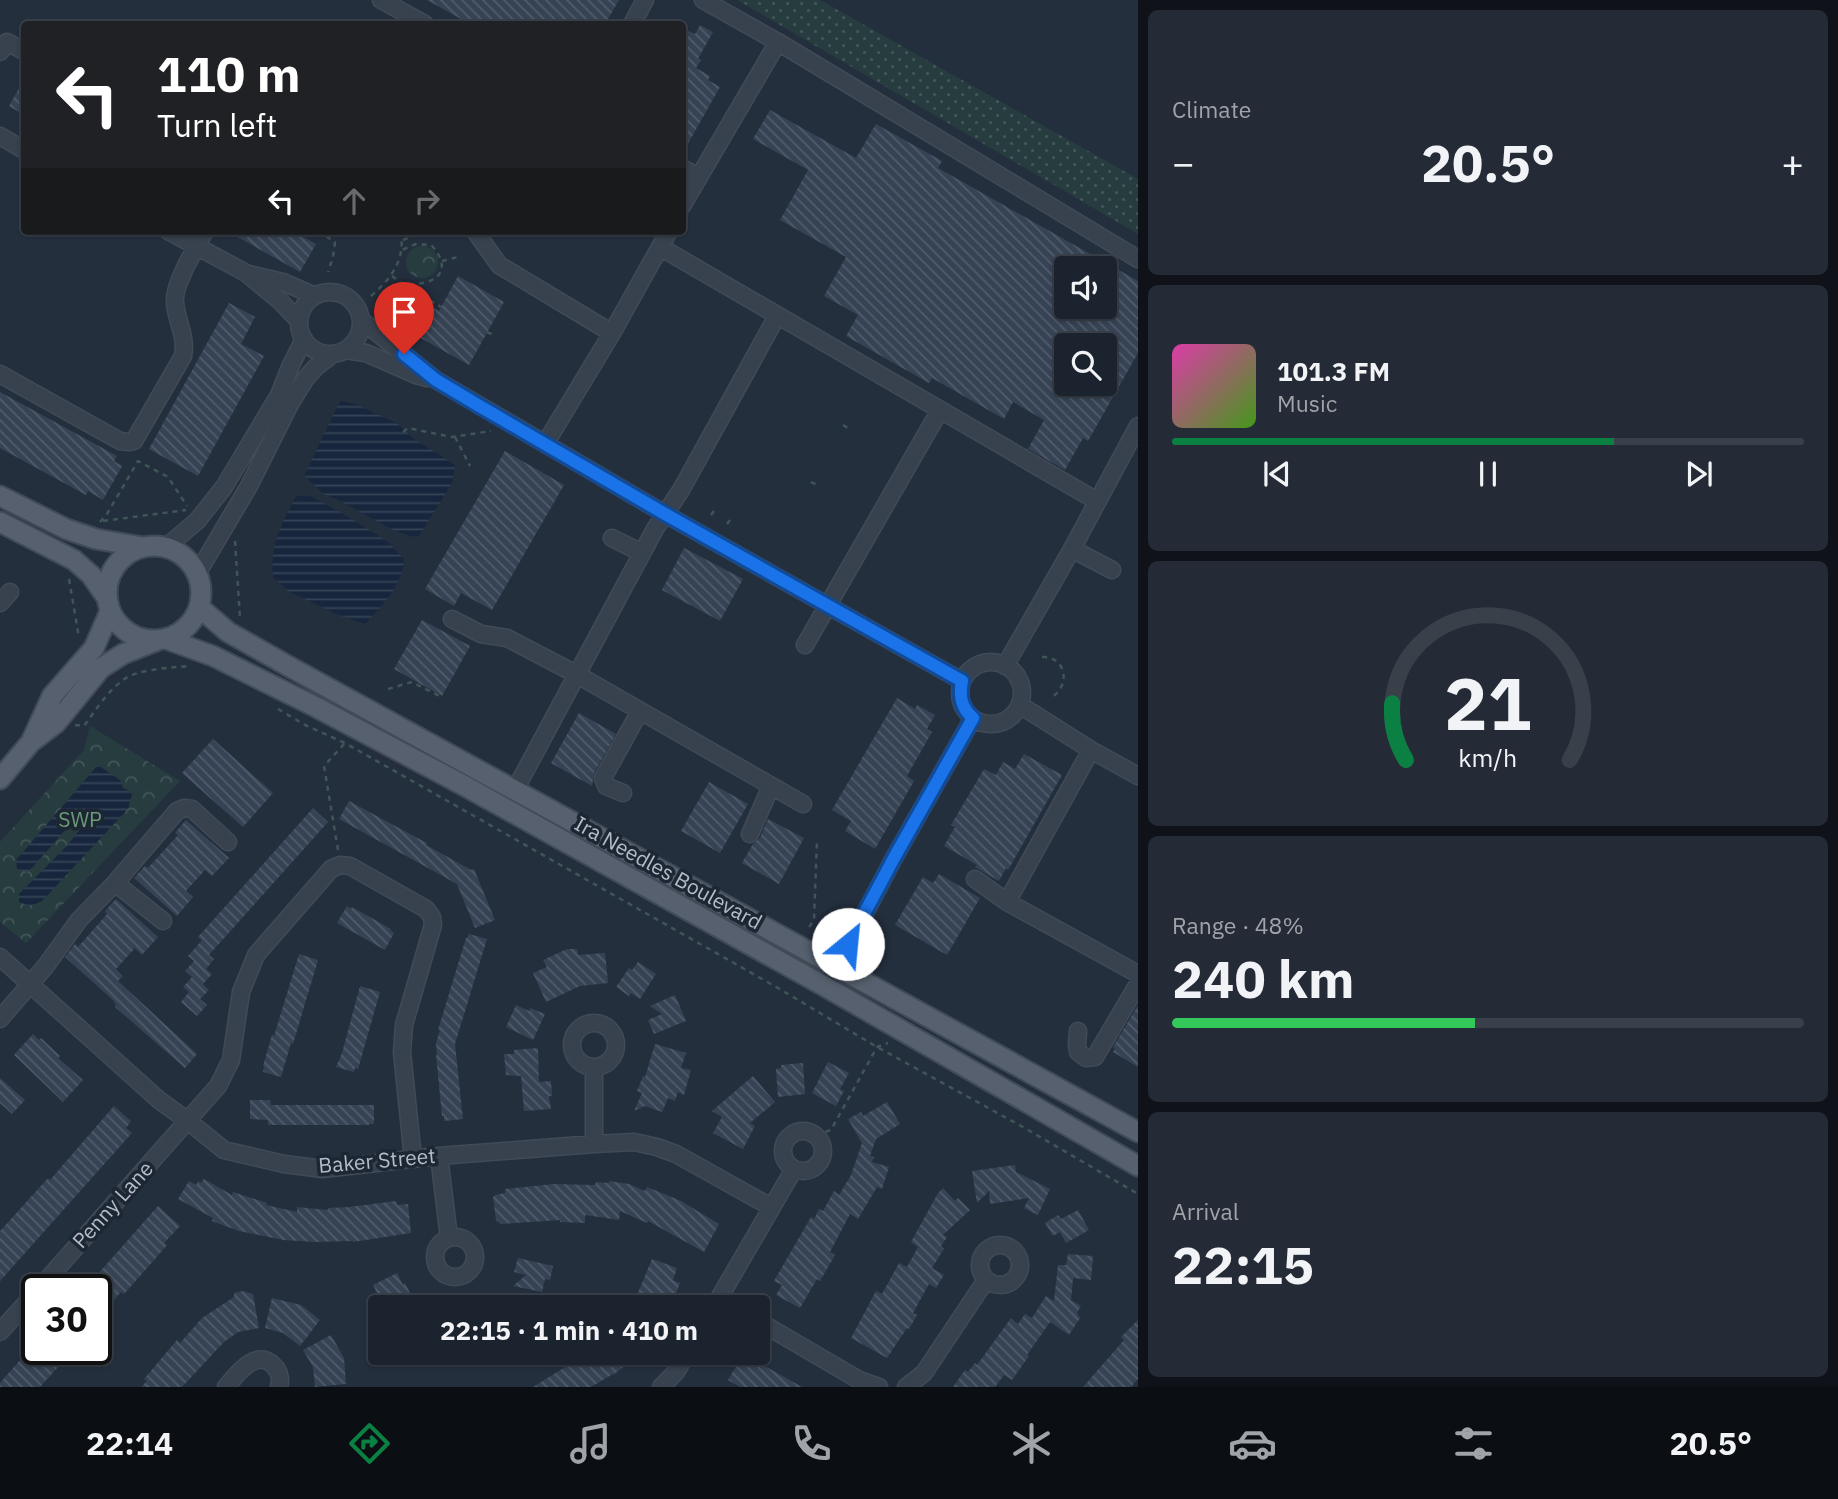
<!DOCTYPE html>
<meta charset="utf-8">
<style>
body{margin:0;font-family:"IBM Plex Sans",sans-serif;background:#242b36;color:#f1f3f6;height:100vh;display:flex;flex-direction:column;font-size:26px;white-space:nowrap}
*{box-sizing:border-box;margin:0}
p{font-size:23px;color:#a0a4aa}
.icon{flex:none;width:38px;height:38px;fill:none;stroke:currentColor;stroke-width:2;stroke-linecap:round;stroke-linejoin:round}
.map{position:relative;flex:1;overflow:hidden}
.panel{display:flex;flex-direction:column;gap:10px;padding:10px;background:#0f1319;width:700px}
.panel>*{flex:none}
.top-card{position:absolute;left:21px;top:21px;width:665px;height:214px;border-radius:7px;box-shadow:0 2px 5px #0004,0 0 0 2px #39404a;background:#202124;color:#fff;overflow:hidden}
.fabs{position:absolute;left:1054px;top:256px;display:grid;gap:14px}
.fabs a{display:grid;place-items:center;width:63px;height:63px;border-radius:7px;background:#1b232e;box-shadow:0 2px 5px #0004,0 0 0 2px #39404a;font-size:35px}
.speed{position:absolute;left:21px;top:1274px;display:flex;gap:14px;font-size:35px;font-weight:700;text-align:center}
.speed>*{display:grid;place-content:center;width:91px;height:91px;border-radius:50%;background:#1b232e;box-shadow:0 2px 5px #0004,0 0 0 2px #39404a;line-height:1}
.speed .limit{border:4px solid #111;border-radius:10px;background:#fff;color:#111}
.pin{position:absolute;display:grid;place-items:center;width:60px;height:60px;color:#fff;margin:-72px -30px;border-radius:50% 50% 50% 0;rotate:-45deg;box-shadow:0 0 7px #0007}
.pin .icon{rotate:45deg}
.me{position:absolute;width:77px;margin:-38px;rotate:28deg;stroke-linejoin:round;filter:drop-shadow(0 0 5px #0008)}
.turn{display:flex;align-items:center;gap:24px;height:147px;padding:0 21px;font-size:32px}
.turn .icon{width:91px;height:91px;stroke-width:2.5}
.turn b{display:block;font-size:49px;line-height:60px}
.lanes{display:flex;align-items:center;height:66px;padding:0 21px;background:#0003;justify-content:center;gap:35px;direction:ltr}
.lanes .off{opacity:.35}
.big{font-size:52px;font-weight:700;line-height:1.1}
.panel .card{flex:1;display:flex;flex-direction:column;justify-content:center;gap:10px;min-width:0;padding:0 24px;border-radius:10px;background:#242b36}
.panel .dial{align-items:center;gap:0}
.dial svg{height:182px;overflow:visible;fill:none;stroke:#39404a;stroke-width:7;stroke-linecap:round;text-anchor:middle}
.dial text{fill:#f1f3f6;stroke:none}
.song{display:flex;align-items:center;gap:21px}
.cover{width:84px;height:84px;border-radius:10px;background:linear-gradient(135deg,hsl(320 70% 55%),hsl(100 70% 35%))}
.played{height:7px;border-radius:4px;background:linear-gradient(90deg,#0b8043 70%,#39404a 70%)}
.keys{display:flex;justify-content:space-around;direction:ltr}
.heat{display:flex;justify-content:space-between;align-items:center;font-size:38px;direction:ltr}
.charge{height:10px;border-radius:5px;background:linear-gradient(90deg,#34c759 48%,#39404a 0)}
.trip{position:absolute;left:368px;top:1295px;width:402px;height:70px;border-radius:7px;background:#1b232e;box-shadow:0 2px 5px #0004,0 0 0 2px #39404a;font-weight:700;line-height:70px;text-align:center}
.tabs{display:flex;height:112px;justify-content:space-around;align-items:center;background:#0b0e12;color:#a0a4aa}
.tabs .icon{width:49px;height:49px}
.tabs .selected{color:#0b8043}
.tabs b{font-size:32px;color:#f1f3f6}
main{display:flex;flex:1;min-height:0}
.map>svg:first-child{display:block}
</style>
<main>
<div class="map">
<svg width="1138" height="1387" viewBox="0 0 1138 1387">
<defs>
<pattern id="grass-dots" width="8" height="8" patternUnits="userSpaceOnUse" patternTransform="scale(1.75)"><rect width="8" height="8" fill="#263c3f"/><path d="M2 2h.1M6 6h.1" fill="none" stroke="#435659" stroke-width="1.8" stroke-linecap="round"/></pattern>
<pattern id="forest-crowns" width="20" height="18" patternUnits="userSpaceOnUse" patternTransform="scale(1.75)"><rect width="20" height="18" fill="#263c3f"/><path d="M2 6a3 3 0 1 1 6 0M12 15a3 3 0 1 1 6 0" fill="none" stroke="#435659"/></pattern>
<pattern id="water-rules" width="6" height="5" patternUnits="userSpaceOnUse" patternTransform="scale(1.75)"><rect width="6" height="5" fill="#17263c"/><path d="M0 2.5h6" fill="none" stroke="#364457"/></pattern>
<pattern id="building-back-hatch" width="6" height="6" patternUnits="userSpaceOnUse" patternTransform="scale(1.75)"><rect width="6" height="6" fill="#364354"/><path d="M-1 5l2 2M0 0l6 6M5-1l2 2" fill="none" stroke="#515c6b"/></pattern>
</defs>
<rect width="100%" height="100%" fill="#242f3e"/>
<path fill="url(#grass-dots)" d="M737,0H820L1138,179V234Z"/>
<path fill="url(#forest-crowns)" d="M406 262a16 16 0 1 1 32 0a16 16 0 1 1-32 0Z
M90,726L180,781L26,943L0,922V842L84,750Z"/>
<path fill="url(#water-rules)" d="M340,401L356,404L398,424L413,438L455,465L452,483L419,536L412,537L391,529L338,500L324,494L304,476Z
M296,496H310L342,513L387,541L404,559C404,583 381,608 365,624L341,616L289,592L273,577C270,542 281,526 296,496Z
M98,765L121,781L123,788L128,790L132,794L128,809L42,901L30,906L19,902V894L66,847L80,829L87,824L88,814L82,811L33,867L27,872L17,869L16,860Z"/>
<path fill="url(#building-back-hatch)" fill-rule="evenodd" d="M427,0H619L605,24H470Z
M700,25L713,32L698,59L701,60L696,68L710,76L708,80L720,87L682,154V28L695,34Z
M24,79V115L9,106Z
M770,110L856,158L876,124L942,161L938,168L1138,281V353L1088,441L1083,438L1065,470L1028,449L1044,420L1013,402L1004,419L932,378L929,383L846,336L858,315L824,296L846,257L780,220L808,170L753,139ZM1066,268H1104V306H1066ZM1066,345H1104V383H1066Z
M227,231H293L316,244L300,272Z
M458,276L504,302L469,365L385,318L401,289L439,311Z
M229,303L255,317L241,344L264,356L198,476L149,449Z
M0,392L117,456L114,461L122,466L103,500L88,491L86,495L0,448Z
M505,451L564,485L492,610L461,593L454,606L425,589Z
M684,548L743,579L720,621L662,590Z
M422,620L470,646L442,696L394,669Z
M897,698L915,709L917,705L935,715L927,729L932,732L907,776L914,781L875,849L845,831L851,821L832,810Z
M579,713L616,734L594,773L592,786L551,763Z
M213,739L273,793L243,827L182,773Z
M1024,754L1062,775L1008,870L1006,868L999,881L975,867L977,865L944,846L955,827L951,825L984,769L996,775L1003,762L1015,769Z
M709,782L748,804L720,853L681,831Z
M349,801L423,841L427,843L426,845L471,870L474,869L495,920L475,928L457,884L339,819Z
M313,808L328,822L209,955L214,959L206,969L212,974L203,984L209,990L200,999L207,1005L197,1016L181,1002L189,992L183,987L192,977L185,971L194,961L188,956L202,940L198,937Z
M768,819L804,838L779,884L742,863L753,844L760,838Z
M186,820L229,858L212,876L205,870L186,891L193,897L177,916L134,878L145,866L148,868L178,835L175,833Z
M939,874L980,898L947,955L895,925L923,877L933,883Z
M116,899L158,937L142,955L135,948L116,969L123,976L118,981L197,1054L185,1068L115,1007L116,1005L114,1001L65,957L75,944L78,947L107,914L105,911Z
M347,906L351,909L352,907L391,929L390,930L394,933L385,950L337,923Z
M469,934L487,939L455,1044L463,1119L444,1121V1116H442L436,1055H437L436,1043L440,1030H438L466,938H467Z
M567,949H577L578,955L605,953L608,983L580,986L546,1002L533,973L547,967L543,960Z
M299,954L318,960L293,1044L291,1043L281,1077L263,1072L264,1066H263L272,1035L274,1036Z
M638,962L656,974L640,999L631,993L629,996L616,987L629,968L632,970Z
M360,986L380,992L358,1069L355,1068L354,1072L336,1067L342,1053Z
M675,995L686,1021L654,1034L648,1020L662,1014L650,1006Z
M516,1005L529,1011L530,1008L545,1014L533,1040L506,1027Z
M1138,1005V1067L1113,1052L1115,1049L1113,1047Z
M33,1034L39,1040L41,1038L60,1056L58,1058L83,1080L63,1102L14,1055Z
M655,1044L686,1053L681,1068L691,1070L684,1095L678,1092L675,1101L668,1098L662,1112L645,1106L634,1111L642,1093L637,1091L643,1076L645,1077Z
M538,1048L539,1082L551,1081L552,1096H549L551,1109L524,1111L521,1076L506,1075L504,1054H514V1050Z
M828,1062L849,1073L840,1089L844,1091L836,1106L812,1093Z
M803,1063L805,1094L778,1097L776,1069L781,1068V1065Z
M753,1076L775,1102L750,1123L755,1126L743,1149L713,1133L722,1117L712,1111Z
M0,1078L25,1100L12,1114L0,1103Z
M250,1100H270L271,1105H374V1124H369V1125H268V1120L250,1119Z
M887,1102L900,1124L876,1139L870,1156L874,1157L872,1162L889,1167L882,1189L877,1187L858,1219L850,1214L830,1252L835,1255L820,1281L817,1279L800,1308L776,1295L782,1285L774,1281L811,1217L814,1219L819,1209L823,1211L834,1191L839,1195L851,1175L862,1143L848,1119L861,1112L863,1116Z
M114,1106L131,1121L126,1128L132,1133L0,1281V1231L48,1178L50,1180Z
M1015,1165L1016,1172L1050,1189L1038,1215L1024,1208L1029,1198L990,1204L989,1191L977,1203L972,1171Z
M204,1179L232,1195L233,1192L267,1203L266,1205L297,1212V1207L328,1210V1208L349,1207L396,1201L397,1205L408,1204L411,1233L353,1242V1241L315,1242L283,1240L239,1231L212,1221L213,1218L178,1199L189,1181L196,1185L198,1181L201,1183Z
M609,1181L629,1184L645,1191L647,1187L681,1201L719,1224L704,1252L648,1221L647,1223L620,1211L619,1220L585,1215V1223L560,1222V1220L501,1224L496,1220L493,1197L495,1195L505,1193V1189L554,1184L595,1185L596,1182L609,1183Z
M943,1188L955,1201L958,1198L970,1210L943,1235L947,1237L941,1246L944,1249L932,1268L944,1275L936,1288L929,1284L913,1313L917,1315L909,1329L907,1328L887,1358L851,1338L876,1291L882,1294L899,1263L907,1267L918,1247L911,1242L938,1193Z
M158,1206L180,1226L164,1243L167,1245L155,1259L124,1294L121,1292L96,1320V1290L90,1283Z
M1078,1210L1089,1230L1066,1243L1060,1232L1053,1236L1045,1223L1058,1215L1061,1219Z
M1068,1254L1093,1256L1091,1280L1073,1278L1071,1300L1081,1306L1077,1313L1080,1318L1069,1335L1050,1322L1027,1355L1029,1356L1012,1380L1004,1375L995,1387H953L965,1370L968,1372L975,1363L977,1365L1011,1318L1018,1324L1025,1314L1032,1318L1046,1296L1054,1301L1058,1265H1066Z
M518,1258L553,1266L550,1280L545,1279L542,1292L513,1286L526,1275L514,1272Z
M652,1259L677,1268L673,1280L680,1283L674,1299L669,1307H632Z
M397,1273L403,1285L405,1283L412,1297L398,1304L396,1301L384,1307L373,1285Z
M243,1291L253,1294L259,1328L238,1332L224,1342L182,1387H141L147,1381L144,1379L177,1340L180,1343L202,1318L234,1297V1293Z
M272,1298L301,1305L320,1320L300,1346L283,1333L265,1328Z
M1138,1320V1379L1131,1387H1083L1124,1340L1121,1337Z
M331,1335L344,1358L346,1384L315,1387L313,1367L303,1350Z
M34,1344L37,1349H69L57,1364L59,1366L40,1387H0V1383Z
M588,1353H642L613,1375V1374L591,1387H533Z
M742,1356L753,1363L754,1360L802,1387H740L728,1380Z"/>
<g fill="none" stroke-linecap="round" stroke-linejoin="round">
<defs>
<path id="minor" d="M381,0L425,24
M703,0L778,42L1138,259
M632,24L645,0
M0,52L7,42L24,51
M0,136L24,150
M682,168L699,177
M682,206L778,42
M168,231L246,273L280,301L299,321
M475,231L499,265L612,333
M660,247L1097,501
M249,274L283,282L315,296
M299 323a31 31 0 1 1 62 0a31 31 0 1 1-62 0Z
M361,320L436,380L665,514L962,681
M345,350L366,353L416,375L427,378
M0,374L120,441L129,442L134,441L183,356C187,336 176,321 175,302C173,285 196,247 205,231
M545,444L612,333L669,231
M612,538L642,553
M166,547L197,521L224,487L279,395L290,367L304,339
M1072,549L1112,570
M197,574L249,486L290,404L306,378L316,367L333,354
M0,603L10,592
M452,619L481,634L507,638L576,674L803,804
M805,645L940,410
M960 693a31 31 0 1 1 62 0a31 31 0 1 1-62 0Z
M1005,666L1072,549L1138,426
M1020,705L1091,750L1138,776
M1091,750L1007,902L1138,974
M515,790L655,529L681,490L777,316
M623,793L606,786L603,778L640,711
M750,834L771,786
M975,879L1007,902
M115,883L163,921
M0,957L159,1100L188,1121L224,1150L284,1164L323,1169L439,1156L594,1144L634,1142L657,1147L676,1154L771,1207
M826,987L894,858L973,718
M0,1019L45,967L79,920L115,883L177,811L184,808L192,809L228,842
M572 1045a22 22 0 1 1 44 0a22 22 0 1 1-44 0Z
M1078,1031L1077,1045L1078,1052L1086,1058L1095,1057L1138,984
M594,1067V1144
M783 1151a20 20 0 1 1 40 0a20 20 0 1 1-40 0Z
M439,1156L449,1238
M435 1257a20 20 0 1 1 40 0a20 20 0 1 1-40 0Z
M980 1265a20 20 0 1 1 40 0a20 20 0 1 1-40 0Z
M38,1290L218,1086L231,1060L241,992L256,955L331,869L340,865L350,866L426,909L432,917L433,925L404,1025L402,1052L413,1159
M719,1299L734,1307
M714,1307L794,1169
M758,1321L859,1380L879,1387
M0,1332L37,1291
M226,1387C237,1374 257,1347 274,1366C280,1372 281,1380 279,1387
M661,1387L676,1372L687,1353
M906,1387L924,1373L986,1280"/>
<path id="major" d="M0,496L66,529L96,539L143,547
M0,522L74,560L91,575L107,598
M107 593a47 47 0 1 1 94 0a47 47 0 1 1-94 0Z
M199,607L228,632L290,667L1138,1132
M166,639L213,656L316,707L465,786L826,987L1138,1166
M32,740L52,696L94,648L110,611
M0,779L31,742L56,723L101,668L123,654L156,641"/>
</defs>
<use href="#minor" stroke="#414a57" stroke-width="19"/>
<use href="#major" stroke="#414a57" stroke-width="23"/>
<path stroke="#3f5557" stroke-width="2.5" stroke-dasharray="5 5" stroke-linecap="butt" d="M318,231L335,242L333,257L328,272
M329,231L340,233L344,231
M403,240L426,231
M442,261L458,257
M392,276L404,285C411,284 420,284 427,282C449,275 443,257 431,245L416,244L402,250
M404,285L441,307
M371,296C391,279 407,258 400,231
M487,332L495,336
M843,425L851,430
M403,432L408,428L452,437L491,431
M455,437L470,466
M811,482L819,486
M711,515L716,508
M103,521L186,510
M100,522L107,514L138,461L168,477L187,506
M727,524L732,517
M235,541L240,618
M69,579L79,638
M1042,657C1066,656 1071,685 1052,697
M388,689L412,682L443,698
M278,709L305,725L345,743L778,988L877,1047L1023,1127L1138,1194
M75,725L84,726C95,711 107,692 123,680C137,669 170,668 188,666
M338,850L324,766L345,743
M809,927L814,920L817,839
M816,1135L831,1130L877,1047L888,1043"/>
<use href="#minor" stroke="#38414e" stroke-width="16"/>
<use href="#major" stroke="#56606e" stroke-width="19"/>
</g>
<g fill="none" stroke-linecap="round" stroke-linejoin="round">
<defs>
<path id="route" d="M404,354L436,380L476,404L665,514L962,681C959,696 961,708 973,718L894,858L848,944"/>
</defs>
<use href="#route" stroke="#114b97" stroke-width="18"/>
<use href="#route" stroke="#1a73e8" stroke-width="12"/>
</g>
<g text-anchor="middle" stroke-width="7" stroke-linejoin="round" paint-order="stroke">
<g font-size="21" fill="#6b9a76" stroke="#1d2633">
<text x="80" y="827">SWP</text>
</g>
<g font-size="21" fill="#b4bcc9" stroke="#1d2633">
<text transform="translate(668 873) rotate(29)" y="7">Ira Needles Boulevard</text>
<text transform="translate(377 1161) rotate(-5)" y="7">Baker Street</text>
<text transform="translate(113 1205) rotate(-48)" y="7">Penny Lane</text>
</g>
</g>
</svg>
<div class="fabs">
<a><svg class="icon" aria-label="sound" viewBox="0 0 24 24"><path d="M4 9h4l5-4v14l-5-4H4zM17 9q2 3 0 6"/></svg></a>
<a><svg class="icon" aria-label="search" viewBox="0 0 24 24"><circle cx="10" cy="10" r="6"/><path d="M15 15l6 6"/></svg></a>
</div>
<div class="speed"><div class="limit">30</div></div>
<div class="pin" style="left:404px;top:354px;background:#d93025"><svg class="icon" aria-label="arrive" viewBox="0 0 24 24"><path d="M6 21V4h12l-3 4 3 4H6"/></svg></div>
<svg class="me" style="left:848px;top:944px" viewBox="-20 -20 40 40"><circle r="19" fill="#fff"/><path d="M0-13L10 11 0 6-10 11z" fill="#1a73e8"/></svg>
<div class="trip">22:15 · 1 min · 410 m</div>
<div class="top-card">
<div class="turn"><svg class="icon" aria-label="left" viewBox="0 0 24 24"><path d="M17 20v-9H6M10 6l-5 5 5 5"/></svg><div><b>110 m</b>Turn left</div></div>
<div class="lanes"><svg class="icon" aria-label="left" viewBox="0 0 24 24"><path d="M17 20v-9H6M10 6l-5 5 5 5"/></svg><svg class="icon off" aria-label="ahead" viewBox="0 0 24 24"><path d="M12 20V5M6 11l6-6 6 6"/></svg><svg class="icon off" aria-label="right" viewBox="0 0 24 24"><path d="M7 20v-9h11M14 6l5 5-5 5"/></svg></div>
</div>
</div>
<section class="panel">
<div class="card"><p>Climate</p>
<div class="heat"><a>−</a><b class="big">20.5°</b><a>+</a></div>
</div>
<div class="card">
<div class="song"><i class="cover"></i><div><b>101.3 FM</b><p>Music</p></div></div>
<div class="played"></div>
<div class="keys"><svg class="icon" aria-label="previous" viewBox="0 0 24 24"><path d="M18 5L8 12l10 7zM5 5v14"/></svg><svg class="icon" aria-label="pause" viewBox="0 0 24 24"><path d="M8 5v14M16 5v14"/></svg><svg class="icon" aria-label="next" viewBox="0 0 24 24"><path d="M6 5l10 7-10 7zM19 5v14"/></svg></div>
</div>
<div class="card dial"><svg viewBox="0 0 100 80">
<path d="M14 69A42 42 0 1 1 86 69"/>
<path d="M14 69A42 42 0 0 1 8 44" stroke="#0b8043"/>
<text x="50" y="56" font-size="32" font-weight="700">21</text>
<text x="50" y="72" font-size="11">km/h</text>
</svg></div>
<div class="card"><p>Range · 48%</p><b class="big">240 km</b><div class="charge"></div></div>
<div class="card"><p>Arrival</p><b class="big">22:15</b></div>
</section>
</main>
<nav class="tabs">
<b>22:14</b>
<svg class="icon selected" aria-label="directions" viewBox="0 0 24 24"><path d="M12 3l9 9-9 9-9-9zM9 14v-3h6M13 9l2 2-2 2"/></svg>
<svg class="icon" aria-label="music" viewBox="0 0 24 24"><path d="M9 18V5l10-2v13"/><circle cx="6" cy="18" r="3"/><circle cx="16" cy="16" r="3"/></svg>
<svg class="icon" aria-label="phone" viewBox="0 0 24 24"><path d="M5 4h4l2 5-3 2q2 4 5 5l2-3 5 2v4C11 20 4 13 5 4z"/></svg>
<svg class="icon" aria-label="climate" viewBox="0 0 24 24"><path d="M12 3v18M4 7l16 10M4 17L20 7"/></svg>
<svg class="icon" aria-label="car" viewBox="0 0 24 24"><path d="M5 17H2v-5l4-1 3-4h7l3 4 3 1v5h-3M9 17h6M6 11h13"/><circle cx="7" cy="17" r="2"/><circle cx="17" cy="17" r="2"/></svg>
<svg class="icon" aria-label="filters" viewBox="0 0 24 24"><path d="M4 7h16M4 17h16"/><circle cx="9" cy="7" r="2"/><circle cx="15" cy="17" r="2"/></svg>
<b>20.5°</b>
</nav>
